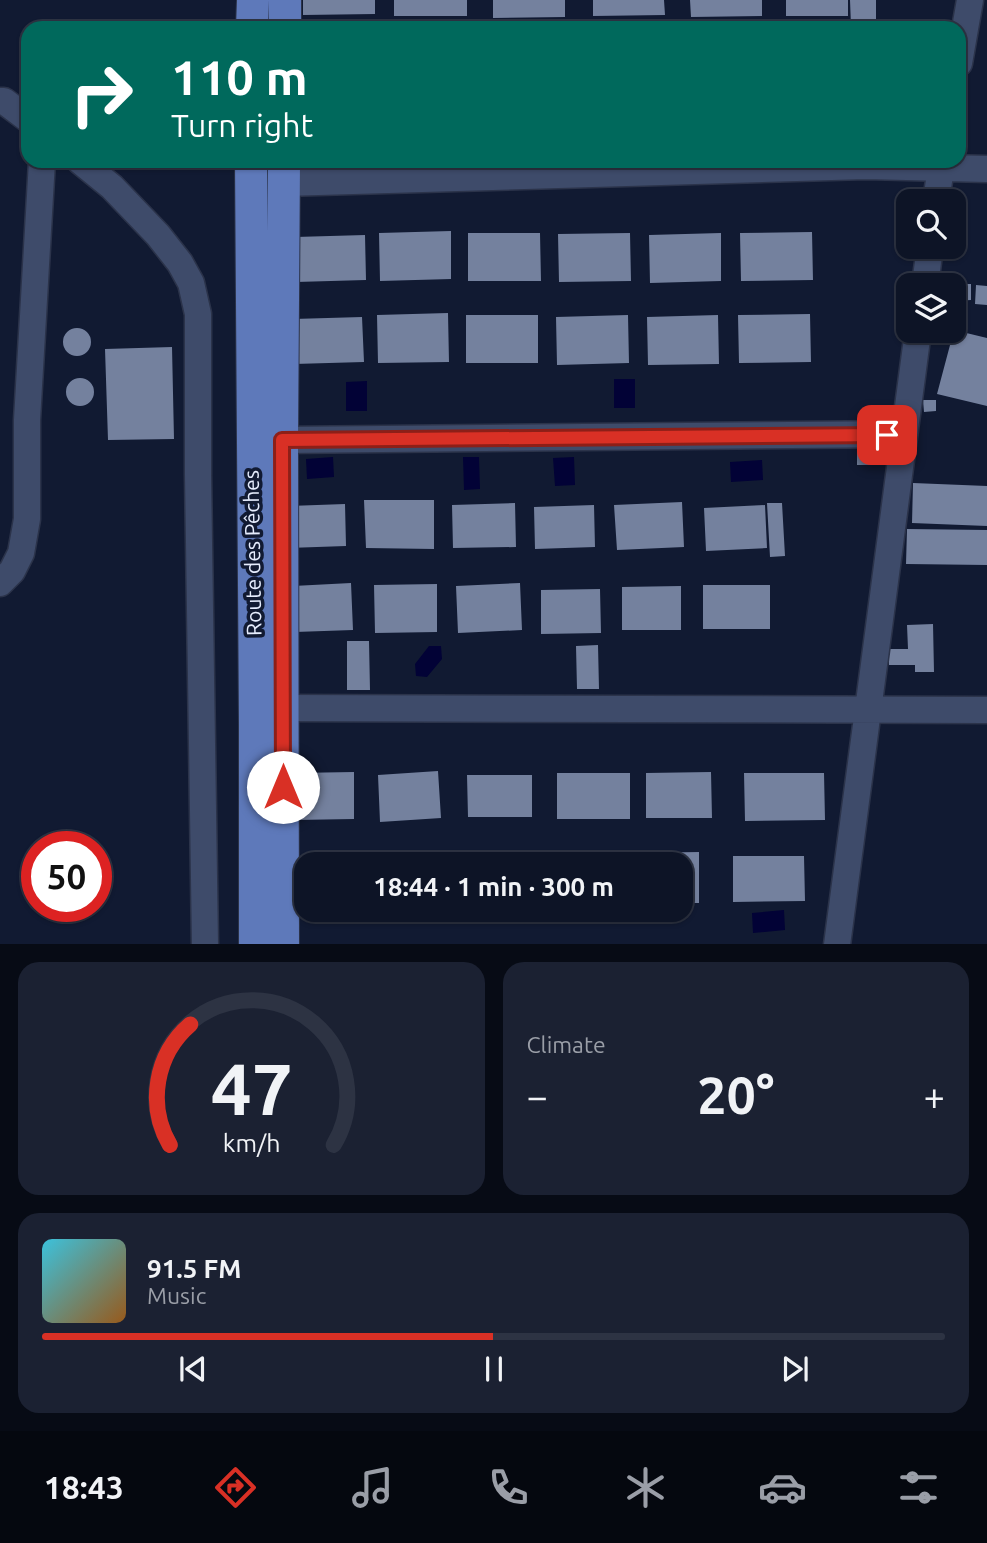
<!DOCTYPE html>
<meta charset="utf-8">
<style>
body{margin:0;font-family:Ubuntu,sans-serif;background:#1b2132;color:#f1f3f6;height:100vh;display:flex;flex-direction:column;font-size:26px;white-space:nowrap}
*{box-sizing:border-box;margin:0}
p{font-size:23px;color:#9a9ea7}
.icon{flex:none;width:38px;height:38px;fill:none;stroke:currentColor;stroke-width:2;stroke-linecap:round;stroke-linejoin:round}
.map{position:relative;height:944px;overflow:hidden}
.panel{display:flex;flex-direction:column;gap:18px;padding:18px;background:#070b15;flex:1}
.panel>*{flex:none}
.hud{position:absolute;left:21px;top:21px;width:945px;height:147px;border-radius:21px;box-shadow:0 2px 5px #0004,0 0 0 2px #2d3343;background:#00695c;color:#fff;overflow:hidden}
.fabs{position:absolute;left:896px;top:189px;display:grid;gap:14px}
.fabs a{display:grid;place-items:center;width:70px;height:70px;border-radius:14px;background:#0d1426;box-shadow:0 2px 5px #0004,0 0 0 2px #2d3343;font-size:35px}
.speed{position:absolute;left:21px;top:831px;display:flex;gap:14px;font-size:35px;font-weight:700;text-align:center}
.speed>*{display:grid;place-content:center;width:91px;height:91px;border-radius:50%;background:#0d1426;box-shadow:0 2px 5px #0004,0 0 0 2px #2d3343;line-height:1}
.speed .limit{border:10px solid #d22;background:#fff;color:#111}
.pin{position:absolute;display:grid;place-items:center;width:60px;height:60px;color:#fff;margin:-30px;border-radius:14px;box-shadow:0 4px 10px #0006}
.me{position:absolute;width:77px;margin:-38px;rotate:0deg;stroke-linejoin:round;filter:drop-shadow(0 0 5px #0008)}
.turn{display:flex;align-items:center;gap:24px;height:147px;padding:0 35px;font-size:32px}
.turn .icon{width:91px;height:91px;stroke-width:2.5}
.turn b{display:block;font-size:49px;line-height:60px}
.big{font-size:52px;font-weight:600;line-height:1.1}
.panel .card{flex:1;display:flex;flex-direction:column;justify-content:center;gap:10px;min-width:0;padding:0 24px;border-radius:21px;background:#1b2132}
.panel .dial{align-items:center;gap:0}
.dial svg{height:182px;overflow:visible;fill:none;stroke:#2d3343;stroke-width:7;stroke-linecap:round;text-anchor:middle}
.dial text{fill:#f1f3f6;stroke:none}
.song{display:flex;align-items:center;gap:21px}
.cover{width:84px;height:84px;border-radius:10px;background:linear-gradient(135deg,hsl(190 70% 55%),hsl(30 70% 35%))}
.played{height:7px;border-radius:4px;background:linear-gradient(90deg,#d93025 50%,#2d3343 50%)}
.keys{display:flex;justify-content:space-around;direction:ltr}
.heat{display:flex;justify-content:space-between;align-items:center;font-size:38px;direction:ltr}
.panel .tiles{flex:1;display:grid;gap:18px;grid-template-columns:1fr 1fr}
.card:last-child{grid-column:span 2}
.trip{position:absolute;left:294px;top:852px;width:399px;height:70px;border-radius:21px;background:#0d1426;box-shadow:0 2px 5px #0004,0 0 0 2px #2d3343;font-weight:600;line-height:70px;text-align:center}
.menu{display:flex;height:112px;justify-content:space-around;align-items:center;background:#05080f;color:#9a9ea7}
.menu .icon{width:49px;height:49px}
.menu .on{color:#d93025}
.menu b{font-size:32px;color:#f1f3f6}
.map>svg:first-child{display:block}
</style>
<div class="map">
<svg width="987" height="945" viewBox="0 0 987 945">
<rect width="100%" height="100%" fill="#111a32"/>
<path fill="#020236" d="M614,379H635V408H614Z
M367,381V411H346V382Z
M333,457L334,477L307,479L306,459Z
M463,457H479L480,489L464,490Z
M574,457L575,485L555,486L553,458Z
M762,460L763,480L731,482L730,462Z
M429,646H441L442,659L427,677L416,676L415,664Z
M784,910L785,930L753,933L752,913Z"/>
<path fill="#74819e" d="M303,0H375V14L303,15Z
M394,0H467V16H394Z
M493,0H565V17L493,18Z
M593,0H664L665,15L593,16Z
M690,0H762V16L691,17Z
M786,0H848V16H786Z
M850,0H876V26H851Z
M87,19L98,23L102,28H76L82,21Z
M451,231V279L380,281L379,233Z
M812,232L813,280L741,281L740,233Z
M468,233H540L541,281H468Z
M630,233L631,281L559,282L558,234Z
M721,233V281L650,283L649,235Z
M365,235L366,280L296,282L295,237Z
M954,284H971V300L954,301Z
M976,285L987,286V305L975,304Z
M448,313L449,362L378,363L377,315Z
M810,314L811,362L739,363L738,315Z
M466,315H538V363H466Z
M628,315L629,363L557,365L556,317Z
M718,315L719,364L648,365L647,317Z
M362,317L364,362L294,364L293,319Z
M63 342a14 14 0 1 1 28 0a14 14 0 1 1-28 0Z
M954,330L987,338V406L937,394Z
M172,347L174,439L108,440L105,349Z
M66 392a14 14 0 1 1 28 0a14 14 0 1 1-28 0Z
M923,400H936V411L924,412Z
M857,449H879V465H857Z
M913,483L987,486V526L912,523Z
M364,500H434V549L366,548Z
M682,502L684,547L617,550L614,505Z
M515,503L516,547L453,548L452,505Z
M767,503H782L785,556L770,557Z
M345,504L346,546L288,548L289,506Z
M594,505L595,547L535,549L534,507Z
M765,505L767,548L706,551L704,508Z
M907,529L987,530V565L906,564Z
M351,583L353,630L295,632L293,586Z
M520,583L522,630L458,633L456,586Z
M437,584V632L375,633L374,585Z
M703,585H770V629H703Z
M681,586V630H622V587Z
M600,589L601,633L541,634V590Z
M933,624L934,672H915V665H889V649H908L907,625Z
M347,641H369L370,690H347Z
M598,645L599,689H577L576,646Z
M438,771L441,818L380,822L378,775Z
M354,772V819L295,820V773Z
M711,772L712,818H646V773Z
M557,773H630V819H557Z
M744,773H824L825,820L745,821Z
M467,775H532V817H468Z
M699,852V903H681V864H635V853Z
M444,856V864H380V858Z
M733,856H804L805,901L733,902Z
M302,857H369V864H306V903H302Z
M543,858V864H473V859Z
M611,858V864H554V861Z"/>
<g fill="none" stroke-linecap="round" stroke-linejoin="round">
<defs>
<path id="minor" d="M959,63L970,0
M0,101H4L28,119
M80,161L112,187L158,235L180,263L191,283L198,314V475L205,945
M284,183L866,166L987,169
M936,201L942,161
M925,285L930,247
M282,440L904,434
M0,583L12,571L21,553L27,519V420L42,161
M283,708L987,710
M837,945L918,331"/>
<path id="major" d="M252,28L253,0
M285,28V0
M251,161L255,725V945
M283,945L282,440L284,161"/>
</defs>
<use href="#minor" stroke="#2b334a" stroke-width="29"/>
<use href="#major" stroke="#2b334a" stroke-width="34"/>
<use href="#minor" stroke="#3e4b6a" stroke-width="26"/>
<use href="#major" stroke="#5e79ba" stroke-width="32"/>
</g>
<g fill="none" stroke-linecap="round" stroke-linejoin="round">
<defs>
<path id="route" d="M283,787L282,440L887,435"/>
</defs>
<use href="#route" stroke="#8d1f18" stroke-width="18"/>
<use href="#route" stroke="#d93025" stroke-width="12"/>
</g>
<g text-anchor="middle" stroke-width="7" stroke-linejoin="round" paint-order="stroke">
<g font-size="21" fill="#e6edfe" stroke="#111a32">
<text transform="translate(253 553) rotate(-91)" y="7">Route des Pêches</text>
</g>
</g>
</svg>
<div class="fabs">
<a><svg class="icon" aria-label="search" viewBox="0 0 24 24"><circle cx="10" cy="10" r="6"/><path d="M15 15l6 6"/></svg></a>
<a><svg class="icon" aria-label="layers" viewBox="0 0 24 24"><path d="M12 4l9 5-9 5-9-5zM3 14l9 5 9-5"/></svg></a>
</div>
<div class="speed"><div class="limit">50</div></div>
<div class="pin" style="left:887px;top:435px;background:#d93025"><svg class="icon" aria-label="arrive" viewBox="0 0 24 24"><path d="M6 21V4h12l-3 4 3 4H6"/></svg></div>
<svg class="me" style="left:283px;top:787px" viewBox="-20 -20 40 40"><circle r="19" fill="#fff"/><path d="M0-13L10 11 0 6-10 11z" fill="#d93025"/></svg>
<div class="trip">18:44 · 1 min · 300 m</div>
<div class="hud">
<div class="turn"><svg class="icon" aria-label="right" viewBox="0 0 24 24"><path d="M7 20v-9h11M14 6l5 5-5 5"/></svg><div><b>110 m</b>Turn right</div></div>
</div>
</div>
<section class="panel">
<div class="tiles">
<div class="card dial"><svg viewBox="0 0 100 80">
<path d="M14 69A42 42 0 1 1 86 69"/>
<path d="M14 69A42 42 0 0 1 23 16" stroke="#d93025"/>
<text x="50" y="56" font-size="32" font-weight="700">47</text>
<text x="50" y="72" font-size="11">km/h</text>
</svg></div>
<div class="card"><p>Climate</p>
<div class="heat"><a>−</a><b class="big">20°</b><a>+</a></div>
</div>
<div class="card">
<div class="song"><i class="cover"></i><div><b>91.5 FM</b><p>Music</p></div></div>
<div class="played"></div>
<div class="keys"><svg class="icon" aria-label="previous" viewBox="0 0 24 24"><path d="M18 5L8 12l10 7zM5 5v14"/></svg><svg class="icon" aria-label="pause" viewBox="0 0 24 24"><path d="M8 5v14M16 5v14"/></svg><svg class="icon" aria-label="next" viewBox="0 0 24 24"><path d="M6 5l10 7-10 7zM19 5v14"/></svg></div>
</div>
</div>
</section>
<nav class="menu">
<b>18:43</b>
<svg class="icon on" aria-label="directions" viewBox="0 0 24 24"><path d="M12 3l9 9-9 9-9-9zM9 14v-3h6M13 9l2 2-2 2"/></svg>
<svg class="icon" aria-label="music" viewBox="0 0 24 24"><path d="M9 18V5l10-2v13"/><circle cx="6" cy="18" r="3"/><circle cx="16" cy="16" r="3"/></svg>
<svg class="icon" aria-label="phone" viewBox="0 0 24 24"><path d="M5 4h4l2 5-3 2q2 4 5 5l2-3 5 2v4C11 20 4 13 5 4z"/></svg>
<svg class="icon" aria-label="climate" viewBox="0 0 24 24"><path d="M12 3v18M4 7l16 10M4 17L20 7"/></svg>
<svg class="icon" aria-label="car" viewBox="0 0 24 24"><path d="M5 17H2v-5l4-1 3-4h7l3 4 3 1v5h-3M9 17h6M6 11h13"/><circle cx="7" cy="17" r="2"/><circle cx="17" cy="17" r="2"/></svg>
<svg class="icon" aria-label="filters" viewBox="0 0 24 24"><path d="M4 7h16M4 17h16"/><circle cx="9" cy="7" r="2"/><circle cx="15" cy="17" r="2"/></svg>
</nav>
